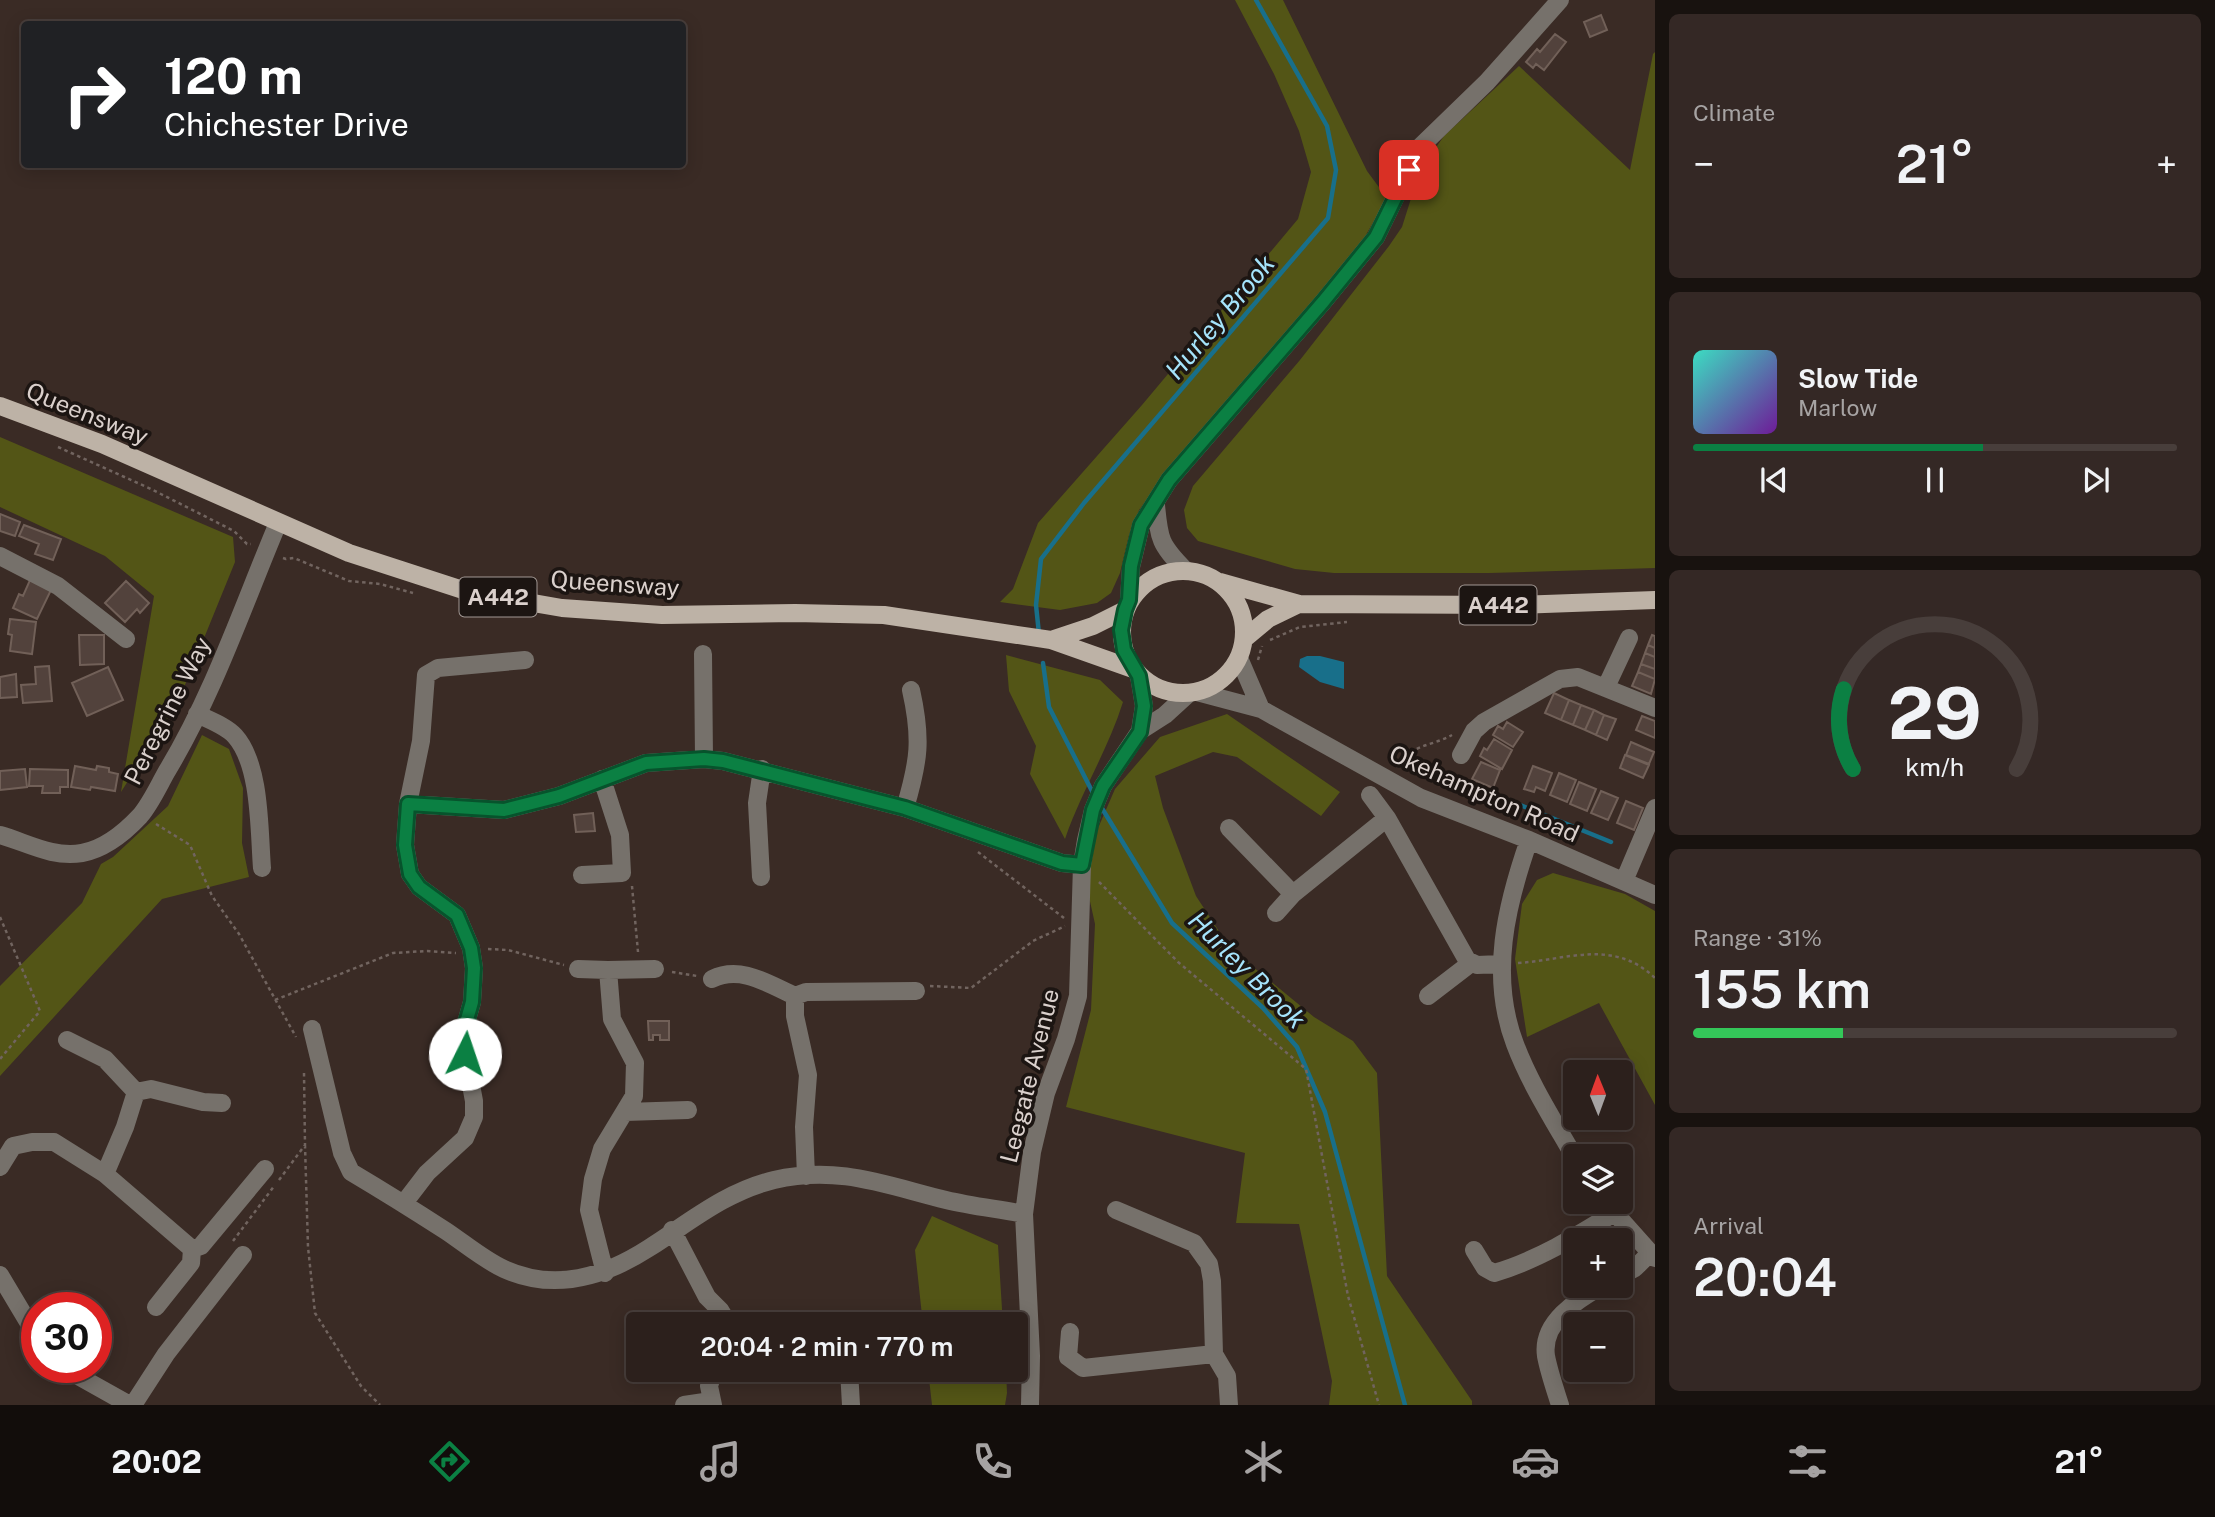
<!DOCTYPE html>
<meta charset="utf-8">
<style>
body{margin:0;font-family:"Public Sans",sans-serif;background:#342825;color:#f1f3f6;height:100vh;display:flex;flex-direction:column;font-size:26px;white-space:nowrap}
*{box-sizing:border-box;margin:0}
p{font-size:23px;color:#a6a3a3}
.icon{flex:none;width:38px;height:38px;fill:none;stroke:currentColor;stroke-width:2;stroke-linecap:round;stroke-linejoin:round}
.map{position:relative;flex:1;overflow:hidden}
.details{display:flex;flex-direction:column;gap:14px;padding:14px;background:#18120f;width:560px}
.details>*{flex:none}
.top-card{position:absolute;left:21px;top:21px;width:665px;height:147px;border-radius:7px;box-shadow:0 4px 18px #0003,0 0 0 2px #483e3b;background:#202124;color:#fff;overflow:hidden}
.needle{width:46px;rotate:359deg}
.buttons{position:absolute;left:1563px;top:1060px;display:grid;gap:14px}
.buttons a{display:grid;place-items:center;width:70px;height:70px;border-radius:7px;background:#2c201c;box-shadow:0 4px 18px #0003,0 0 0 2px #483e3b;font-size:35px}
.speed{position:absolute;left:21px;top:1292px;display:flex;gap:14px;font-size:35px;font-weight:700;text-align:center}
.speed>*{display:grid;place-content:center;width:91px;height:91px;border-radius:50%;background:#2c201c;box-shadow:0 4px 18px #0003,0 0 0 2px #483e3b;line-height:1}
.speed .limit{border:10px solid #d22;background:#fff;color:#111}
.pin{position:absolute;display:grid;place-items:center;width:60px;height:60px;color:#fff;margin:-30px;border-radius:14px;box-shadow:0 4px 10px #0006}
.me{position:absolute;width:77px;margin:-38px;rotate:4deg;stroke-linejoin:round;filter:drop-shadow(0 0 5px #0008)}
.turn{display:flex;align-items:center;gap:24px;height:147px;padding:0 28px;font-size:32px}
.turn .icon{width:91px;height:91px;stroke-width:2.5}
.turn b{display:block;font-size:49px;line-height:60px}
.big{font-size:52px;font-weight:600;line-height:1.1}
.details .widget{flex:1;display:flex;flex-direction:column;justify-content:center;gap:10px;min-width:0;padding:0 24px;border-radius:10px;background:#342825}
.details .dial{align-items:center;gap:0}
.dial svg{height:182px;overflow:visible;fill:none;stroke:#483e3b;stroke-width:7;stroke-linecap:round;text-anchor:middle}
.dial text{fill:#f1f3f6;stroke:none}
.song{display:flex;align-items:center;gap:21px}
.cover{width:84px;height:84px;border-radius:10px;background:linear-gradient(135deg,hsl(170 70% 55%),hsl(280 70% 35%))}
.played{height:7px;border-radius:4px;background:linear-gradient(90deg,#0b8043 60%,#483e3b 60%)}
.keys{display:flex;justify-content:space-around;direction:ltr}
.heat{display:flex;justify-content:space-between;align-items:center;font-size:38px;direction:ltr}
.charge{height:10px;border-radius:5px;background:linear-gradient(90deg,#34c759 31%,#483e3b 0)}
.trip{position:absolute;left:626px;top:1312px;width:402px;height:70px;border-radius:7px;background:#2c201c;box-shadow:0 4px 18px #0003,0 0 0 2px #483e3b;font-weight:600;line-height:70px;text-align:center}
.menu{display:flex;height:112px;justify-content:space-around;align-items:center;background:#120d0b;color:#a6a3a3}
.menu .icon{width:49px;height:49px}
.menu .selected{color:#0b8043}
.menu b{font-size:32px;color:#f1f3f6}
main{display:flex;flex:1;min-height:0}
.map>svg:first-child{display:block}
</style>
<main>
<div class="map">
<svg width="1655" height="1405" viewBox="0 0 1655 1405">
<rect width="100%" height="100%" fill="#3a2b25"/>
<path fill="#535516" d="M1235,0H1283L1367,171L1387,198L1350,263L1181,454L1139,510L1129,535L1120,573L1111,593L1097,603L1060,610L1000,602L1013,589L1038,523L1142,405L1298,219L1311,172L1299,131L1274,74Z
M1655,52V568L1489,573H1334L1295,569L1198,541L1187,528L1184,510L1193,486L1300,360L1389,246L1402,227L1420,170L1444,136L1519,66L1630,170L1653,54Z
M0,437L233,537L235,562L178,702L121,792L154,596L105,556L0,507Z
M1006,655L1100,680L1123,702C1108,750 1081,792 1065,839L1030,774L1036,746L1009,691Z
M1227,714L1340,792L1321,816L1237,757L1213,752L1155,776L1163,808L1196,896L1230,948L1314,1017L1353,1041L1377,1073L1387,1276L1472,1401V1405H1329L1332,1381L1299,1224L1236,1223L1245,1153L1066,1107L1091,1010L1095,924L1082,865L1115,789L1160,737Z
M202,735L229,749L243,788L242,843L249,877L162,899L0,1076V986L82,903L101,864L113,857L168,806Z
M1553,873L1625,894L1655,911V1105L1599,1003L1527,1037L1515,959L1522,904L1537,880Z
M932,1216L998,1245L1003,1325H923L915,1250Z
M928,1370H1006L1007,1393L1005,1405H932Z"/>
<path fill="#186f8a" d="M1307,656H1320L1344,662V689L1320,682L1299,667L1300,659Z"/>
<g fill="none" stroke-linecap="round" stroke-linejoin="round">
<path stroke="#186f8a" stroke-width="4.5" d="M1039,634L1036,605L1041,559L1084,503L1328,218L1336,170L1327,126L1256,0
M1043,663L1049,707L1094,795
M1417,763L1464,784
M1493,794L1611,842
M1100,805L1172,923L1263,1008L1297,1047L1325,1112L1405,1405"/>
</g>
<path fill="#52423c" stroke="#716058" stroke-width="2" d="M1601,15L1607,30L1590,37L1584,22Z
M1555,34L1566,42L1544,70L1536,64L1533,68L1526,62L1537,49L1540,52Z
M0,514L20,522L15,536L0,531Z
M24,525L61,539L53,560L35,554L39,544L19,536Z
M30,580L51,590L37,619L13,608L19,594L23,596Z
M126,581L149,603L140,613L137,609L125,622L105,603Z
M10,619L36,622L32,654L10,651L12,635L8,634Z
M79,635H104V664L80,665Z
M1652,635L1655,636V648L1648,645Z
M1648,645L1655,648V657L1645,653Z
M1645,653L1655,657V669L1641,664Z
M1641,664L1655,669V679L1638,672Z
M49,666L52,701L23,703L21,685L36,684L35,667Z
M108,667L123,700L87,716L72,683Z
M1638,672L1655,679L1651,694L1632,686Z
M16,674L17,697L0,698V677Z
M1554,693L1569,700L1561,720L1545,713Z
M1569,700L1581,705L1573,725L1561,720Z
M1581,705L1594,710L1585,730L1573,725Z
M1594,710L1604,715L1596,735L1585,730Z
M1604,715L1616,719L1607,740L1596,735Z
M1642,716L1655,721V738L1636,730Z
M1507,722L1523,732L1513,747L1493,735L1498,726L1503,729Z
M1494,739L1512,750L1502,769L1480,756L1484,748L1487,750Z
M1631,742L1654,752L1649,764L1626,755Z
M1625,755L1649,765L1643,778L1620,768Z
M1481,762L1500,770L1493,788L1472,779Z
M75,766L96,770L97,766L109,768V772L118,774L115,791L91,787L90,790L71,787Z
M1533,766L1552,773L1545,791L1536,787L1534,792L1524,789Z
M25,769L27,787L0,790V771Z
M30,769L68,770V787H60V793H42L43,786H29Z
M1559,773L1576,780L1567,802L1550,795Z
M1579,782L1596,789L1587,811L1570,804Z
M1601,791L1618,798L1608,820L1591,813Z
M1626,801L1643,808L1634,830L1617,823Z
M593,813L595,831L576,832L574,815Z
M648,1021H669V1040H660V1035H653V1040H649Z"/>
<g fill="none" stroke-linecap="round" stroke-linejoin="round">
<path stroke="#71645f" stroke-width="2.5" stroke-dasharray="3.5 3.5" stroke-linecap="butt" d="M58,447L151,489L234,531L247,544H251
M283,558L286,559L294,558L349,581L380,584L413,593
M1459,623H1494
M1270,640L1300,627L1347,622
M1258,660L1262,646
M1396,767C1411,744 1430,747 1452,735
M156,824L190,845L212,896L239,934L296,1037
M978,852L1064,918
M1099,882L1178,962L1306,1069L1348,1296L1379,1405
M632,886L638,952
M0,917L40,1011L0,1059
M488,949L508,950L564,965
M1518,963C1567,960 1613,938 1655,978
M672,972L697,976
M930,986L971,988L1033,941L1065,926
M275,1000L393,953L427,951L456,953
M305,1145L308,1247L315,1313L361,1386L380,1405
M279,1180L305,1145L304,1073
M233,1241L275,1185"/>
<path stroke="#76716b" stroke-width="18" d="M1156,505C1159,539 1160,545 1185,570
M0,556L58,586L126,639
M1129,600L1131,567L1141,525L1169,480L1323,302L1376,237L1420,147L1487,82L1560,0
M703,654L704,759
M1239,658L1261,709
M1139,676L1144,706L1140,731
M1606,687L1629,638
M1197,692L1261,709L1421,798L1529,840L1655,895
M197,714C209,720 226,726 235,736C261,765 259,831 262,868
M1461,755L1474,731L1484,722L1560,679L1578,677L1655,708
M1370,795L1387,818L1467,960L1477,965L1501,964
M408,804L504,810L559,796L646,763L704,759L723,761L905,808L1062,863L1082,865
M905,808C919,761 922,739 911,690
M1229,828L1293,894
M0,835C28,843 52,858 82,853C104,849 125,832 140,816C151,803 159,785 167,771C214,693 243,606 278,523
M1529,840C1506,906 1489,976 1515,1044C1530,1084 1554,1121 1575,1158
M582,875L622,873L620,835L602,779
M761,877L757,803L762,769
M1624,881L1655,808
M1276,913L1293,894L1387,818
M578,969L608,970L612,1019L635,1063L634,1096L602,1149L593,1179L589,1210L605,1273
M608,970L655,969
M712,979C741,965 768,984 795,996
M1428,996L1471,963
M312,1029L342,1153L351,1172C383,1191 415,1211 446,1231C464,1243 484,1260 504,1269C555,1292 604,1277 649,1248C690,1222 725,1192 774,1180C838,1165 885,1185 946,1200C971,1206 998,1209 1024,1214
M67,1040L105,1059L136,1092
M625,1112L688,1110
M0,1167L13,1146L32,1142H54L105,1174L192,1249
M105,1174L125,1127L136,1092L151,1089L203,1102L222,1103
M806,1176L804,1127L808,1075L795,1016V996L806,992L916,991
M1605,1202L1655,1258
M404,1203L427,1173L465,1138L474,1117V1101L462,1037L472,1002L474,968L471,948L457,915L419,887L410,874L405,845L408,804L421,741L426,675L438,668L525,660
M1116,1210L1194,1243L1209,1264L1212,1281L1214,1354L1227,1376L1229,1405
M672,1230L707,1297L720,1310L729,1325
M192,1249L201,1246L265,1169
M1474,1250L1485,1268L1494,1273C1536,1261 1577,1236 1614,1213
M0,1275L37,1337
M1620,1276L1635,1268L1650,1253
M156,1307L191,1263L192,1249
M729,1322L758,1325
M1070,1332L1068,1357L1083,1368L1214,1354
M62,1367L130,1405
M849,1370L851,1405
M133,1405L166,1354L243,1255
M684,1405L711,1401
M713,1405L709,1386L714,1370
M1030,1405L1031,1356L1024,1214L1032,1152L1046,1093L1066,1039L1078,996L1082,865L1086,840L1093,810L1103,786L1140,731L1165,715L1188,694
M1560,1405C1555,1389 1549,1372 1546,1356C1541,1322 1577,1300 1602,1286"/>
<path stroke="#bdb2a6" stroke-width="18" d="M0,406L102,444L349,553L469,592L562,608L662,615L795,613L884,615L1051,640L1133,669
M1122 632a61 61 0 1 1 122 0a61 61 0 1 1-122 0Z
M1220,582L1299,604L1514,605L1655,600
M1244,639L1268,619L1299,604
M1051,640L1093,626L1125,610"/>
</g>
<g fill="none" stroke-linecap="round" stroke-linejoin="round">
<defs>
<path id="route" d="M465,1054L462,1037L472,1002L474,968L471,948L457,915L419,887L410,874L405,845L408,804L504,810L559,796L646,763L704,759L723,761L905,808L1062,863L1082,865L1093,810L1103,786L1140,732L1144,706L1139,676L1124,650L1121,630L1125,610L1129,600L1131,566L1141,525L1169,480L1323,302L1376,237L1409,170"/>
</defs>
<use href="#route" stroke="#07532c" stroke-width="18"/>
<use href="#route" stroke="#0b8043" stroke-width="12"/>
</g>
<g text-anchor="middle" stroke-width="7" stroke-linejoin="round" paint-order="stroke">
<g fill="#1c1512" stroke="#a19894" stroke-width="2">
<rect x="459.5" y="577.5" width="77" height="39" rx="5"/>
<rect x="1459.5" y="585.5" width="77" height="39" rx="5"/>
</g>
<g font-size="23" font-weight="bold" fill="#dad0cc">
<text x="498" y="605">A442</text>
<text x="1498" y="613">A442</text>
</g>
<g font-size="24" fill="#dad0cc" stroke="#1c1512">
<text transform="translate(87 414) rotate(22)" y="8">Queensway</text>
<text transform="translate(615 584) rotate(4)" y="8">Queensway</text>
<text transform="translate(168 711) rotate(-63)" y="8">Peregrine Way</text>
<text transform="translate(1484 794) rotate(24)" y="8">Okehampton Road</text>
<text transform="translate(1030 1076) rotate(-76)" y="8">Leegate Avenue</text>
</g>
<g font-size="26" font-style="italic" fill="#a5e3fb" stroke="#1c1512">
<text transform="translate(1220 317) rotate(-50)" y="9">Hurley Brook</text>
<text transform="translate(1247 970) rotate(45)" y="9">Hurley Brook</text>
</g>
</g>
</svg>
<div class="buttons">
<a><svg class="needle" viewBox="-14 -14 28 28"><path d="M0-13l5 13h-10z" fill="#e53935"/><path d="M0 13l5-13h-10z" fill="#a6a3a3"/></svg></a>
<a><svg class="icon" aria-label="layers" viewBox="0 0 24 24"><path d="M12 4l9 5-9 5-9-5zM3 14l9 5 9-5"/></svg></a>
<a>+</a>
<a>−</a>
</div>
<div class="speed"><div class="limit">30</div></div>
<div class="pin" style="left:1409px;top:170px;background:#d93025"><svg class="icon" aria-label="arrive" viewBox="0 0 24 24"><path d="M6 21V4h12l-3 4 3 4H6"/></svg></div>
<svg class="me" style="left:465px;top:1054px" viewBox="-20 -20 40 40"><circle r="19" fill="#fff"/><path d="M0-13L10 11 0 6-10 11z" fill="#0b8043"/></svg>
<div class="trip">20:04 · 2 min · 770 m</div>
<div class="top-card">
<div class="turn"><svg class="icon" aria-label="right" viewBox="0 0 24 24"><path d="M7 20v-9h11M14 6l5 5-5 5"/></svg><div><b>120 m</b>Chichester Drive</div></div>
</div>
</div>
<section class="details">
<div class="widget"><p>Climate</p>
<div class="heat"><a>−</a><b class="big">21°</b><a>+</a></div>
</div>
<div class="widget">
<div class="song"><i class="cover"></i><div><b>Slow Tide</b><p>Marlow</p></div></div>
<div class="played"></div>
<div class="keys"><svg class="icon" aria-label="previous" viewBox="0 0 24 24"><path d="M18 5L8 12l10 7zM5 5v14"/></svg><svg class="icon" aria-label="pause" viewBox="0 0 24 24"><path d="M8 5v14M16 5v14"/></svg><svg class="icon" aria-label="next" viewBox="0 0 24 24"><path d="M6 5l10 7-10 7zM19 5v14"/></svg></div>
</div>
<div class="widget dial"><svg viewBox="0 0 100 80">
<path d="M14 69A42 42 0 1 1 86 69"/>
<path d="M14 69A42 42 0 0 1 10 34" stroke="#0b8043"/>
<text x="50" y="56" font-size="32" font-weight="700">29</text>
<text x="50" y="72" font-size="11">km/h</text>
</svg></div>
<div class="widget"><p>Range · 31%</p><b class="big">155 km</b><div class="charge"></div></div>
<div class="widget"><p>Arrival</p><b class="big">20:04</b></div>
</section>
</main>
<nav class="menu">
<b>20:02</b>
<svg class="icon selected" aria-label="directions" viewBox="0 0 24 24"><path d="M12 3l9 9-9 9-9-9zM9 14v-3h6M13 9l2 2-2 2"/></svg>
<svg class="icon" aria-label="music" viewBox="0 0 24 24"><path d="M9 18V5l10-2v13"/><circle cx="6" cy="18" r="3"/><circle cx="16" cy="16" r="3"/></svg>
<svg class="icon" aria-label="phone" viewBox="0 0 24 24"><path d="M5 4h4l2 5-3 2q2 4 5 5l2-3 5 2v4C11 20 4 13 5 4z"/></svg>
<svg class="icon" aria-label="climate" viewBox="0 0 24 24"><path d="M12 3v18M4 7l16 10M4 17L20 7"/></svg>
<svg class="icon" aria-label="car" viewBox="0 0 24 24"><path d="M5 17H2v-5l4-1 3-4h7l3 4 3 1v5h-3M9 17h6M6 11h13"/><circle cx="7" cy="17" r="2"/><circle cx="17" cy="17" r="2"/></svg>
<svg class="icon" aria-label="filters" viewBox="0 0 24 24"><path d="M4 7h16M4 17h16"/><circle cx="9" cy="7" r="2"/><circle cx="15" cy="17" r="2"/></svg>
<b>21°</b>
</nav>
